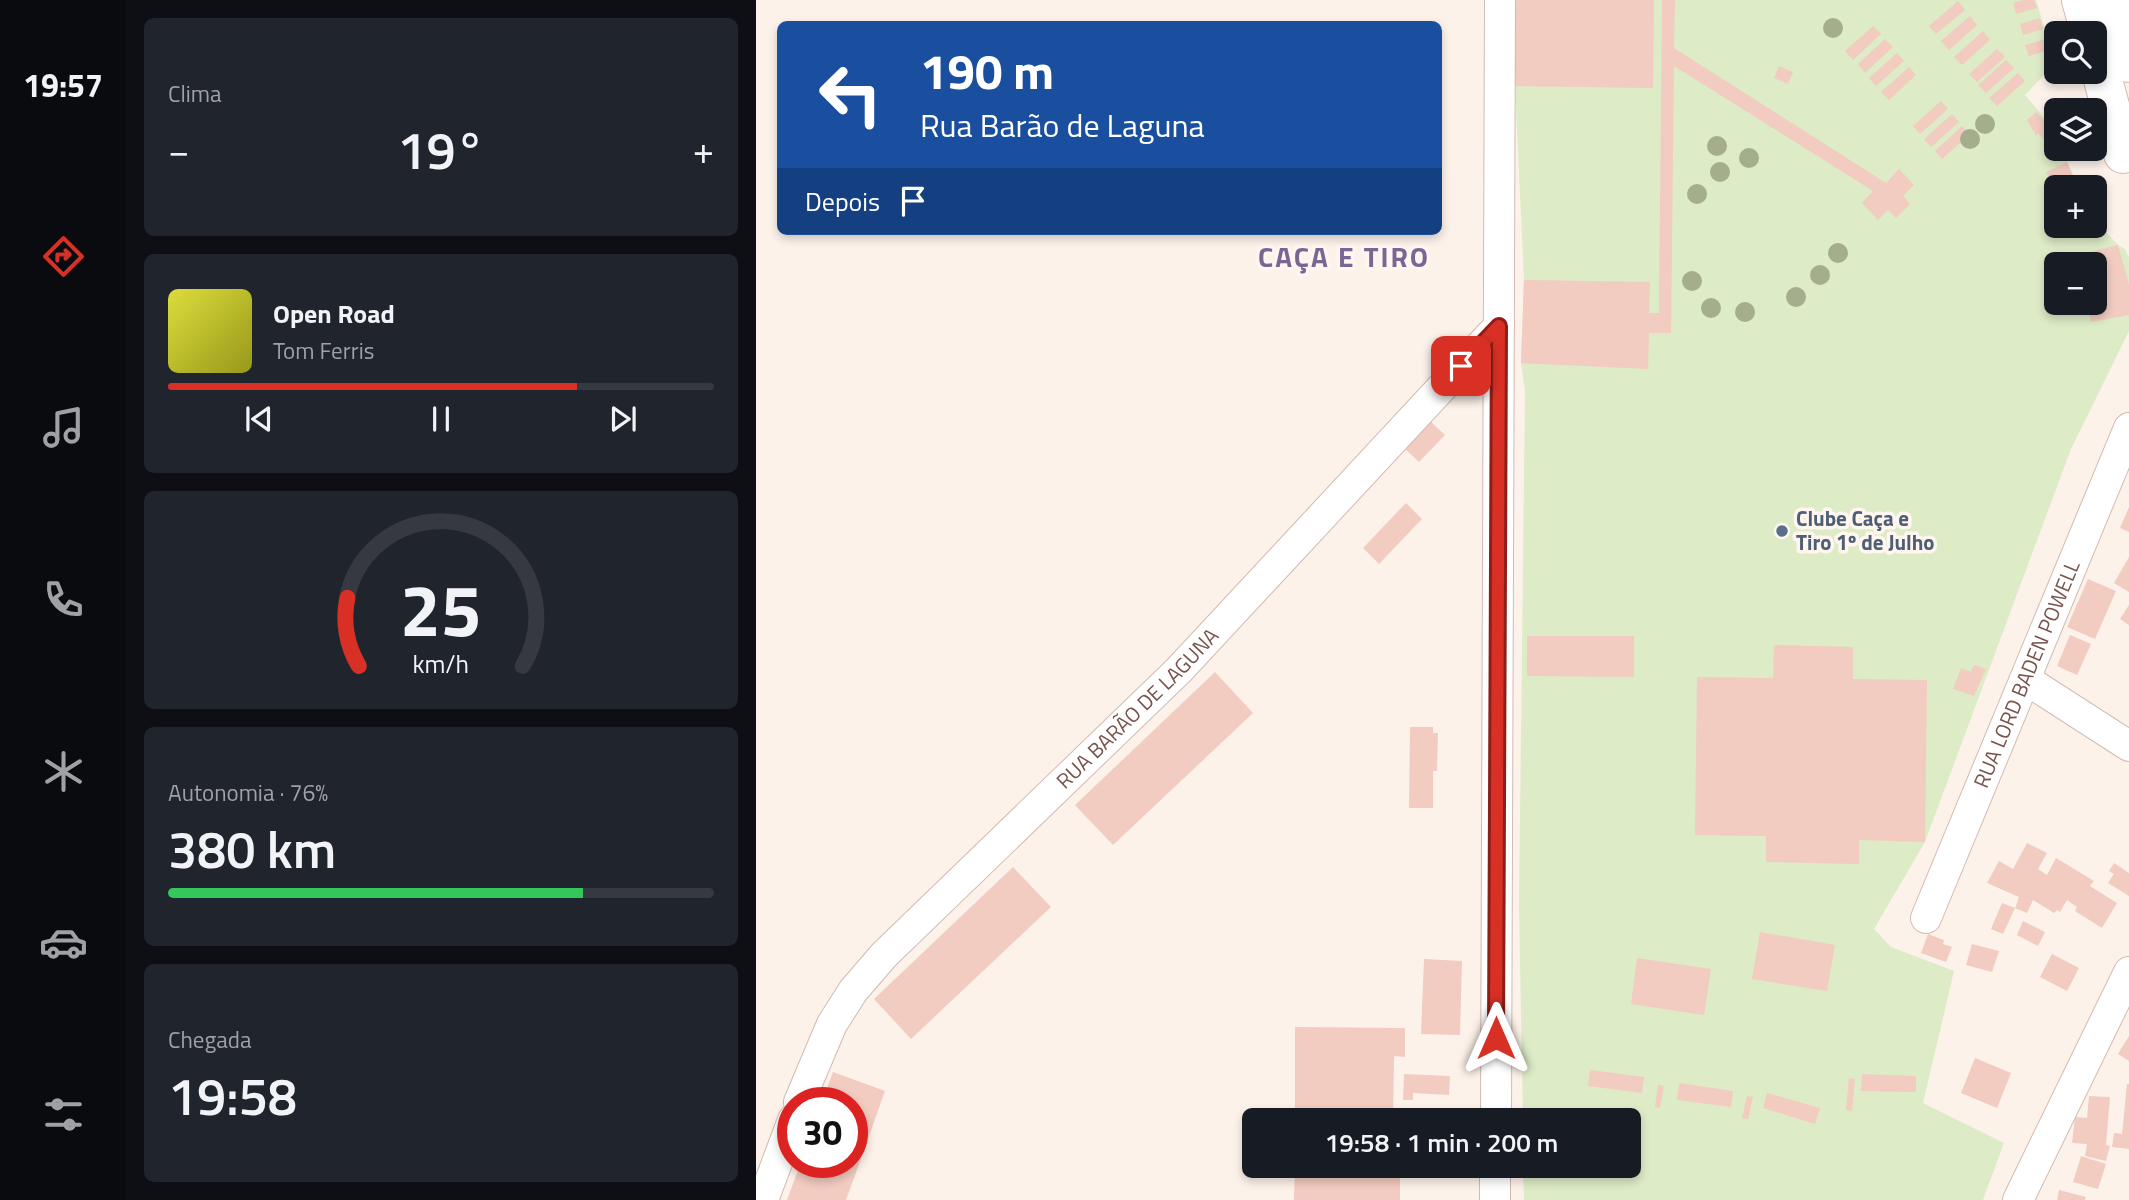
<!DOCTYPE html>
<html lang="pt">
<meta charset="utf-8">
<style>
body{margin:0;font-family:"Titillium Web",sans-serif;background:#20242c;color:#f1f3f6;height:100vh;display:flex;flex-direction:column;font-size:26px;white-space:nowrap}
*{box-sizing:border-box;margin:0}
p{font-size:23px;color:#9ea1a6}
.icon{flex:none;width:38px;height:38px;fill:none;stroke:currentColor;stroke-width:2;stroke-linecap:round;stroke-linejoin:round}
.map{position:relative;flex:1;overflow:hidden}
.drawer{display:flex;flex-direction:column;gap:18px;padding:18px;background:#0d0f14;width:630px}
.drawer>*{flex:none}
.top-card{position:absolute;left:21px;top:21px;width:665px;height:214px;border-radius:10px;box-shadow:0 4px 10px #0003;background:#1a4fa0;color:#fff;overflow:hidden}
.tools{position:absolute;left:1288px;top:21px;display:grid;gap:14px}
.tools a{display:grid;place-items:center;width:63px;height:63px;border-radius:10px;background:#171b24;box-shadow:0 4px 10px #0003;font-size:35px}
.speed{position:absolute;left:21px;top:1087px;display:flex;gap:14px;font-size:35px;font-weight:700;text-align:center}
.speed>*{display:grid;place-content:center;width:91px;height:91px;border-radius:50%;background:#171b24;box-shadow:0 4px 10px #0003;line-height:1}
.speed .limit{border:10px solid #d22;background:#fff;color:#111}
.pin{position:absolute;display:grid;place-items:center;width:60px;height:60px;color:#fff;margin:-30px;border-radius:14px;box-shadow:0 4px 10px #0006}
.me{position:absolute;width:77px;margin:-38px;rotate:0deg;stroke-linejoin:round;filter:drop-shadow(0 0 5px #0008)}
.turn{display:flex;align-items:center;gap:24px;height:147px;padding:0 28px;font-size:32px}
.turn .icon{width:91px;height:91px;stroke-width:2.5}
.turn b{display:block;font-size:49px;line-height:60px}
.then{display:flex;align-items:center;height:66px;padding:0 28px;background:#0003;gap:14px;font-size:26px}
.big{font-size:52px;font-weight:600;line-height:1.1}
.drawer .card{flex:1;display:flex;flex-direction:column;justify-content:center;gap:10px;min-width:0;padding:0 24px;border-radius:10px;background:#20242c}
.drawer .dial{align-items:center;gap:0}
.dial svg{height:182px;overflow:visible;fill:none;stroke:#363941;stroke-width:7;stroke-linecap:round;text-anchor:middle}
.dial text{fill:#f1f3f6;stroke:none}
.song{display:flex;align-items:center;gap:21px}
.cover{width:84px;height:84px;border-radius:10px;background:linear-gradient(135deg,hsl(60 70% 55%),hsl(60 70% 35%))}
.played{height:7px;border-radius:4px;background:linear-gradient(90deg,#d93025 75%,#363941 75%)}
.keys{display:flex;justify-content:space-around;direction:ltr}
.heat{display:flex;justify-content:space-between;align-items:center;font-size:38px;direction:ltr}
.charge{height:10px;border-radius:5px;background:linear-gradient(90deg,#34c759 76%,#363941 0)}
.trip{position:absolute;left:486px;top:1108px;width:399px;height:70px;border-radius:10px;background:#171b24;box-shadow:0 4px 10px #0003;font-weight:600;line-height:70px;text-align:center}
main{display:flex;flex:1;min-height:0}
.menu{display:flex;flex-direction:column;width:126px;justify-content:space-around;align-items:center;background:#090b0e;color:#9ea1a6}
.menu .icon{width:49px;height:49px}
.menu .active{color:#d93025}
.menu b{font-size:32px;color:#f1f3f6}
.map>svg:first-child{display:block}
</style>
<main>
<nav class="menu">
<b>19:57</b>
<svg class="icon active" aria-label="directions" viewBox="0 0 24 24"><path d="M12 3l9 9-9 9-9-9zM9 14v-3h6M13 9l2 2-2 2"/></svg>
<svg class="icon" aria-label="music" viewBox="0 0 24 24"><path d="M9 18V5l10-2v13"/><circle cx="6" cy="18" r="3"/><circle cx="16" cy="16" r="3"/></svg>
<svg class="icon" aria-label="phone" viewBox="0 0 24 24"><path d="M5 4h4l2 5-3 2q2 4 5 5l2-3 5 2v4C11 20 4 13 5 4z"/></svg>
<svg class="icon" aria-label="climate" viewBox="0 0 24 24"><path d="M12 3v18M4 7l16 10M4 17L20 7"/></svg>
<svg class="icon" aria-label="car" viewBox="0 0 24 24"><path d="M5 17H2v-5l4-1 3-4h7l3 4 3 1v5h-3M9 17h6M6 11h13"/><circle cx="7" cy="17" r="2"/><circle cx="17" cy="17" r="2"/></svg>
<svg class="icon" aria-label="filters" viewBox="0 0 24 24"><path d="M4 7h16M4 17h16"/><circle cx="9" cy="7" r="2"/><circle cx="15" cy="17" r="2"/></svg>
</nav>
<section class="drawer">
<div class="card"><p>Clima</p>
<div class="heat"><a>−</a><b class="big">19°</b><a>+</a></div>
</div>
<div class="card">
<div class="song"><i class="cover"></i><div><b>Open Road</b><p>Tom Ferris</p></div></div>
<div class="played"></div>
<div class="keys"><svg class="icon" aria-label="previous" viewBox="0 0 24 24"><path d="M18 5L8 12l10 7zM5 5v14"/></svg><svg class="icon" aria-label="pause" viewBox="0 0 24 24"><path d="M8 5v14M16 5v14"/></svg><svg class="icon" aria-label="next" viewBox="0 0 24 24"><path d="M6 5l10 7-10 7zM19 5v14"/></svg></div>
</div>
<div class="card dial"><svg viewBox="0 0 100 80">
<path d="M14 69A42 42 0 1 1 86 69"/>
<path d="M14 69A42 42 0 0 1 9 39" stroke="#d93025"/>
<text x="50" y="56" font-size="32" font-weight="700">25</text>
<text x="50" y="72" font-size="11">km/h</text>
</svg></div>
<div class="card"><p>Autonomia · 76%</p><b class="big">380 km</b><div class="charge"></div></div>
<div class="card"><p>Chegada</p><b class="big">19:58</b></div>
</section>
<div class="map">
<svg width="1373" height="1200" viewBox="0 0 1373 1200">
<rect width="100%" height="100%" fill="#fdf2ea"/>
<path fill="#ddebc7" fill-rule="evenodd" d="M759,0H1280L1299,63L1269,95L1300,132V149H1306L1322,187H1300V226H1339V220L1362,245L1369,249L1373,258V331L1315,449L1169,842L1118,929L1135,947L1198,971L1167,1103L1248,1143L1227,1200H768L767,1166H873V1120H767L763,906L769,391L765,363L768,280L759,86ZM1300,264H1339V303H1300Z"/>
<path fill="#f2cbc1" d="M759,0H898L897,88L759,86Z
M906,0H919L918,48L1130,183L1143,169L1158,185L1147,196L1154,204L1140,218L1132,210L1122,220L1106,203L1117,191L918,66L915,333H893L892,369L765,363L768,280L894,282L893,313H903Z
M1267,0H1278L1281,8L1260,14L1257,3Z
M1202,1L1209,10L1180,34L1173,26Z
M1214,16L1221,25L1193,50L1185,41Z
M1284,18L1287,29L1267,35L1264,24Z
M1117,26L1125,34L1097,60L1089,51Z
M1227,31L1234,40L1206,65L1198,57Z
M1129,39L1137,47L1109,73L1102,64Z
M1290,39L1293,50L1273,56L1269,45Z
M1241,49L1249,57L1221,82L1213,74Z
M1141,53L1148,61L1120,86L1113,78Z
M1250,60L1258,68L1230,93L1222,85Z
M1023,66L1037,72L1032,84L1018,78Z
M1153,67L1160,75L1133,100L1125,92Z
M1262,73L1269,81L1241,106L1233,98Z
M1185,101L1192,109L1164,134L1157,126Z
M1280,112L1298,131L1288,140L1282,133L1280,136L1271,120Z
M1196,114L1203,122L1175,147L1168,139Z
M1206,126L1214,134L1186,159L1179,151Z
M1311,162L1322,187H1300V195L1290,172Z
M1362,245L1373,284V315L1335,322L1331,303H1339V264H1314L1313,257Z
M672,419L689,435L663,462L647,447Z
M650,503L666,519L623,564L607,548Z
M1373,507V532L1364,528Z
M1373,557V592L1358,583Z
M1332,579L1360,591L1339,639L1311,627Z
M1373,605V625L1364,619Z
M1314,635L1335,644L1321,675L1301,666Z
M771,636H878V677L771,676Z
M1018,645L1097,647V679L1171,680L1169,842L1103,840V864L1010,862V836L939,835L941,677L1017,678Z
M1218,665L1230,669L1218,696L1197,689L1205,668L1215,672Z
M459,672L497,713L357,845L319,805Z
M654,727H677V733H682L681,771H677V808H653Z
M1271,843L1291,853L1282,869L1291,875L1300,858L1338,881L1334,886L1361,903L1346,928L1319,911L1321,907L1311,900L1304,912L1301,910L1298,913L1277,900L1271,913L1259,908L1247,934L1235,929L1246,903L1259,908L1263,897L1231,883L1243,861L1257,869Z
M1358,863L1373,873V896L1352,883L1358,874L1353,871Z
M257,867L295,907L155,1039L118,999Z
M1267,921L1289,932L1282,946L1261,935Z
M1004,932L1079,945L1071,991L996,979Z
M1172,934L1188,940L1187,944L1196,947L1190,962L1165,953Z
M1216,944L1243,951L1236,972L1210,965Z
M1296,954L1323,968L1311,991L1284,977Z
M881,958L955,969L948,1015L875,1004Z
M668,959L706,961L704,1035L665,1034Z
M539,1027L649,1028V1057L638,1056L637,1120H539Z
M1373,1036V1061L1362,1054Z
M1219,1058L1255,1073L1241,1108L1205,1093Z
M834,1070L888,1077L886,1093L832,1086Z
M77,1072L129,1091L102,1167L90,1200H31L45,1162H96V1102H66Z
M648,1074L694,1076L693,1095L657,1093V1100H647Z
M1106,1074L1160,1076V1092L1105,1091Z
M1093,1078L1099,1079L1096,1111L1090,1110Z
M923,1083L977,1091L975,1107L921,1100Z
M1371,1084H1373V1149L1356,1147L1358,1133L1366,1134Z
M902,1085L908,1086L904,1108L899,1107Z
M1011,1093L1064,1108L1059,1124L1007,1108Z
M991,1096L997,1097L992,1119L986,1118Z
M1333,1096L1354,1097L1350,1145L1354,1146L1350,1161L1329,1156L1331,1144L1316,1143L1319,1117L1331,1118Z
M1325,1156L1350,1164L1342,1189L1317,1182Z
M539,1166H637V1168H644V1200H538Z
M1303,1190L1330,1197L1329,1200H1301Z"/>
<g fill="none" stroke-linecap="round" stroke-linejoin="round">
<defs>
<g id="minor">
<path d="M1269,679L1373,746"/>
<path id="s1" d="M1170,918L1373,428"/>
<path id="s2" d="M43,1102L76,1024L97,991L128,955L423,670L743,326"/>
<path d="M740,1120L744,0"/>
<path d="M7,1200L37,1120"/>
<path d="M739,1200V1166"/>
<path d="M1262,1200L1373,972"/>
</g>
<path id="secondary" d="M1325,0L1334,33
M1356,0L1373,63
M1339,50L1367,154"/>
</defs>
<use href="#minor" stroke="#d2bab1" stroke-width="32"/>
<use href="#secondary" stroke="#d7bab1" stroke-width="40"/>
<use href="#minor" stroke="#fff" stroke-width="30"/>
<use href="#secondary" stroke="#fff" stroke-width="38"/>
</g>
<g fill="#a4ae8d">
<circle cx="1077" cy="28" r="10"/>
<circle cx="1229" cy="124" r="10"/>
<circle cx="1214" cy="139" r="10"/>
<circle cx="961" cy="146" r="10"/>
<circle cx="993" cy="158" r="10"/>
<circle cx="964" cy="172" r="10"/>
<circle cx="941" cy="194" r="10"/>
<circle cx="1082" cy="253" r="10"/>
<circle cx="1064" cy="275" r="10"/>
<circle cx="936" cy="281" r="10"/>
<circle cx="1040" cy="297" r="10"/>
<circle cx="955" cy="308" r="10"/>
<circle cx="989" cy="312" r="10"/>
</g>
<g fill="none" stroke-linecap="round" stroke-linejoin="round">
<defs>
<path id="route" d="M705,366L743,326L740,1038"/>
</defs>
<use href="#route" stroke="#8d1f18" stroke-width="18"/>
<use href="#route" stroke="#d93025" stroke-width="12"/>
</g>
<circle fill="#5c6f8a" stroke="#fff6f0" stroke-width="2.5" cx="1026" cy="531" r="7"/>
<g text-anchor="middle" stroke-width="7" stroke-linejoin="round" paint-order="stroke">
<g font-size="21" font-weight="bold" fill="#4e5e75" stroke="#fff6f0" text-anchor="start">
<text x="1040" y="526">Clube Caça e<tspan x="1040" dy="24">Tiro 1º de Julho</tspan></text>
</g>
<g font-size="21" fill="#78534c" stroke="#fff6f0">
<text dy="7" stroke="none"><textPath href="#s1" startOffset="264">RUA LORD BADEN POWELL</textPath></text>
<text dy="7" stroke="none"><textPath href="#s2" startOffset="525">RUA BARÃO DE LAGUNA</textPath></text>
</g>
<g font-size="28" font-weight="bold" letter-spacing="2" fill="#7a6593" stroke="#fff6f0">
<text x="588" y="267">CAÇA E TIRO</text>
</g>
</g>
</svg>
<div class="tools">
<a><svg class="icon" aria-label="search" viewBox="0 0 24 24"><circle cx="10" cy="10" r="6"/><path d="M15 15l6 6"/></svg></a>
<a><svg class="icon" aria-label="layers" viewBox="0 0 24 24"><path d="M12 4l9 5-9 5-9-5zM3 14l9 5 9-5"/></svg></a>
<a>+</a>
<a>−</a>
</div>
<div class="speed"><div class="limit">30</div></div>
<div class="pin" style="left:705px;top:366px;background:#d93025"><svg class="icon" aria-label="arrive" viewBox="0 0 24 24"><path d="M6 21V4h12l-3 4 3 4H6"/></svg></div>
<svg class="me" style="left:740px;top:1038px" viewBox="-20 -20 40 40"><path d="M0-17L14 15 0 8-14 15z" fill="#d93025" stroke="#fff" stroke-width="4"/></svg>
<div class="trip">19:58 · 1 min · 200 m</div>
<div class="top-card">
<div class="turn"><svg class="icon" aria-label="left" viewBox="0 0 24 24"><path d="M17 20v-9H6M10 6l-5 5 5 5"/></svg><div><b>190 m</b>Rua Barão de Laguna</div></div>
<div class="then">Depois<svg class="icon" aria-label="arrive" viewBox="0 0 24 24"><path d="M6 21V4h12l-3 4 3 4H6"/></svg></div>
</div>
</div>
</main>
